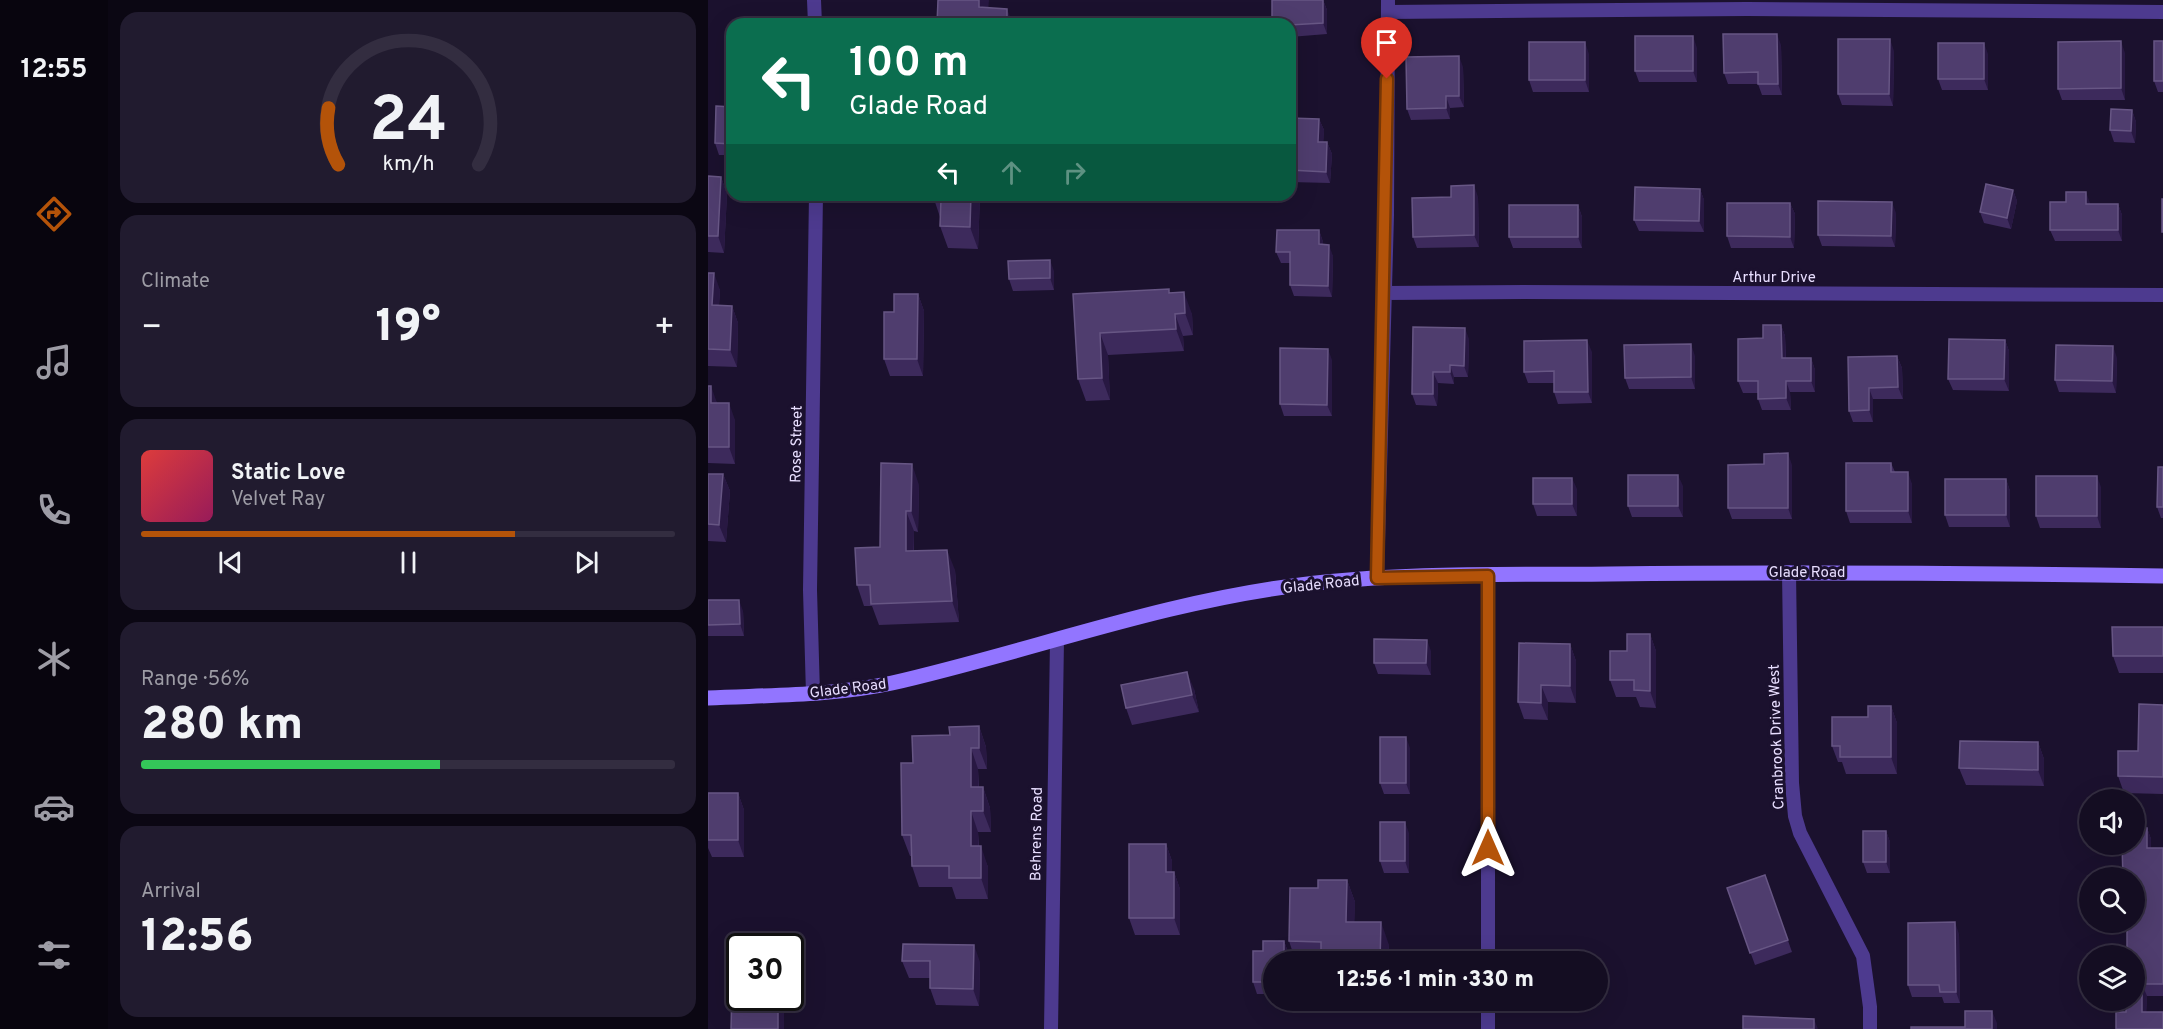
<!DOCTYPE html>
<meta charset="utf-8">
<style>
body{margin:0;font-family:Overpass,sans-serif;background:#211b2f;color:#f1f3f6;height:100vh;display:flex;flex-direction:column;font-size:22px;white-space:nowrap}
*{box-sizing:border-box;margin:0}
p{font-size:20px;color:#9d9ca5}
.icon{flex:none;width:33px;height:33px;fill:none;stroke:currentColor;stroke-width:2;stroke-linecap:round;stroke-linejoin:round}
.map{position:relative;flex:1;overflow:hidden}
.side{display:flex;flex-direction:column;gap:12px;padding:12px;background:#0b0713;width:600px}
.side>*{flex:none}
.guide{position:absolute;left:18px;top:18px;width:570px;height:183px;border-radius:18px;box-shadow:0 6px 24px #0002,0 0 0 2px #332d40;background:#0b6e4f;color:#fff;overflow:hidden}
.controls{position:absolute;left:1371px;top:789px;display:grid;gap:12px}
.controls a{display:grid;place-items:center;width:66px;height:66px;border-radius:50%;background:#140d22;box-shadow:0 6px 24px #0002,0 0 0 2px #332d40;font-size:30px}
.speed{position:absolute;left:18px;top:933px;display:flex;gap:12px;font-size:30px;font-weight:700;text-align:center}
.speed>*{display:grid;place-content:center;width:78px;height:78px;border-radius:50%;background:#140d22;box-shadow:0 6px 24px #0002,0 0 0 2px #332d40;line-height:1}
.speed .limit{border:3px solid #111;border-radius:9px;background:#fff;color:#111}
.pin{position:absolute;display:grid;place-items:center;width:51px;height:51px;color:#fff;margin:-62px -26px;border-radius:50% 50% 50% 0;rotate:-45deg;box-shadow:0 0 6px #0007}
.pin .icon{rotate:45deg}
.me{position:absolute;width:66px;margin:-33px;rotate:0deg;stroke-linejoin:round;filter:drop-shadow(0 0 4px #0008)}
.turn{display:flex;align-items:center;gap:21px;height:126px;padding:0 24px;font-size:27px}
.turn .icon{width:78px;height:78px;stroke-width:2.5}
.turn b{display:block;font-size:42px;line-height:51px}
.lanes{display:flex;align-items:center;height:57px;padding:0 24px;background:#0003;justify-content:center;gap:30px;direction:ltr}
.lanes .off{opacity:.35}
.big{font-size:45px;font-weight:800;line-height:1.1}
.side .card{flex:1;display:flex;flex-direction:column;justify-content:center;gap:9px;min-width:0;padding:0 21px;border-radius:18px;background:#211b2f}
.side .dial{align-items:center;gap:0}
.dial svg{height:156px;overflow:visible;fill:none;stroke:#332d40;stroke-width:7;stroke-linecap:round;text-anchor:middle}
.dial text{fill:#f1f3f6;stroke:none}
.song{display:flex;align-items:center;gap:18px}
.cover{width:72px;height:72px;border-radius:9px;background:linear-gradient(135deg,hsl(0 70% 55%),hsl(330 70% 35%))}
.played{height:6px;border-radius:3px;background:linear-gradient(90deg,#b45309 70%,#332d40 70%)}
.keys{display:flex;justify-content:space-around;direction:ltr}
.heat{display:flex;justify-content:space-between;align-items:center;font-size:33px;direction:ltr}
.charge{height:9px;border-radius:4px;background:linear-gradient(90deg,#34c759 56%,#332d40 0)}
.trip{position:absolute;left:555px;top:951px;width:345px;height:60px;border-radius:30px;background:#140d22;box-shadow:0 6px 24px #0002,0 0 0 2px #332d40;font-weight:800;line-height:60px;text-align:center}
main{display:flex;flex:1;min-height:0}
.dock{display:flex;flex-direction:column;width:108px;justify-content:space-around;align-items:center;background:#08050e;color:#9d9ca5}
.dock .icon{width:42px;height:42px}
.dock .current{color:#b45309}
.dock b{font-size:27px;color:#f1f3f6}
.map>svg:first-child{display:block}
</style>
<main>
<nav class="dock">
<b>12:55</b>
<svg class="icon current" aria-label="directions" viewBox="0 0 24 24"><path d="M12 3l9 9-9 9-9-9zM9 14v-3h6M13 9l2 2-2 2"/></svg>
<svg class="icon" aria-label="music" viewBox="0 0 24 24"><path d="M9 18V5l10-2v13"/><circle cx="6" cy="18" r="3"/><circle cx="16" cy="16" r="3"/></svg>
<svg class="icon" aria-label="phone" viewBox="0 0 24 24"><path d="M5 4h4l2 5-3 2q2 4 5 5l2-3 5 2v4C11 20 4 13 5 4z"/></svg>
<svg class="icon" aria-label="climate" viewBox="0 0 24 24"><path d="M12 3v18M4 7l16 10M4 17L20 7"/></svg>
<svg class="icon" aria-label="car" viewBox="0 0 24 24"><path d="M5 17H2v-5l4-1 3-4h7l3 4 3 1v5h-3M9 17h6M6 11h13"/><circle cx="7" cy="17" r="2"/><circle cx="17" cy="17" r="2"/></svg>
<svg class="icon" aria-label="filters" viewBox="0 0 24 24"><path d="M4 7h16M4 17h16"/><circle cx="9" cy="7" r="2"/><circle cx="15" cy="17" r="2"/></svg>
</nav>
<section class="side">
<div class="card dial"><svg viewBox="0 0 100 80">
<path d="M14 69A42 42 0 1 1 86 69"/>
<path d="M14 69A42 42 0 0 1 9 40" stroke="#b45309"/>
<text x="50" y="56" font-size="32" font-weight="700">24</text>
<text x="50" y="72" font-size="11">km/h</text>
</svg></div>
<div class="card"><p>Climate</p>
<div class="heat"><a>−</a><b class="big">19°</b><a>+</a></div>
</div>
<div class="card">
<div class="song"><i class="cover"></i><div><b>Static Love</b><p>Velvet Ray</p></div></div>
<div class="played"></div>
<div class="keys"><svg class="icon" aria-label="previous" viewBox="0 0 24 24"><path d="M18 5L8 12l10 7zM5 5v14"/></svg><svg class="icon" aria-label="pause" viewBox="0 0 24 24"><path d="M8 5v14M16 5v14"/></svg><svg class="icon" aria-label="next" viewBox="0 0 24 24"><path d="M6 5l10 7-10 7zM19 5v14"/></svg></div>
</div>
<div class="card"><p>Range · 56%</p><b class="big">280 km</b><div class="charge"></div></div>
<div class="card"><p>Arrival</p><b class="big">12:56</b></div>
</section>
<div class="map">
<svg width="1455" height="1029" viewBox="0 0 1455 1029">
<rect width="100%" height="100%" fill="#1b112e"/>
<g fill="none" stroke-linecap="round" stroke-linejoin="round">
<path stroke="#4d3a8f" stroke-width="14" d="M106,0L107,24
M680,12L1039,9L1455,12
M677,293L817,292L1455,295
M1081,572L1084,783L1087,816L1092,833L1155,956L1162,1007V1029
M669,578L679,215L680,0
M105,694L102,590L108,195
M780,962V576
M343,1029L349,640
M780,1029V1000"/>
<path stroke="#9275ff" stroke-width="15" d="M0,698C61,695 124,696 184,683C320,652 453,602 592,585C694,572 799,575 902,574C1086,572 1270,573 1455,576"/>
</g>
<path fill="#3d2a5c" d="M564,0H615L619,10V34L582,37V24Z
M1455,41V92H1450L1446,81Z
M1073,45L1074,95H1054L1050,84H1020L1016,73Z
M989,48V82H931L927,71Z
M1186,51L1185,106L1134,105L1130,94Z
M1417,53V100H1354L1350,89Z
M881,54V92H825L821,80Z
M1280,54V90H1234L1230,79Z
M755,67L756,107L742,108V119L703,120L699,109Z
M24,107V155H11L7,143Z
M1424,110L1428,122L1427,143L1406,142L1402,130Z
M582,118L611,119L616,130L615,142H619L624,154L622,183L582,182Z
M0,176L13,177L19,194L16,253L0,252Z
M992,189L996,200V232L931,231L926,220Z
M1305,190L1309,201L1303,229L1276,223L1272,212Z
M226,195H272L270,249L240,248L232,226V217L226,199Z
M770,197L771,247L709,248L705,237Z
M1082,203L1087,214L1086,248H1023L1019,236Z
M1382,204H1410L1414,215V241H1347L1342,230Z
M870,205L874,217V248H805L801,237Z
M1188,213L1187,247L1114,246L1110,235Z
M611,230L615,242V245L625,256L624,297L586,296L582,285V263H573L568,252Z
M346,271V290L305,291L301,279Z
M0,273L12,290L11,305L24,306L30,323L29,367L0,366Z
M462,292L484,314L485,335L475,336L476,351L400,355L402,400L378,401L370,379L365,294Z
M210,294L216,311L215,376H182L176,359L186,312Z
M1073,325L1077,336L1078,358H1103L1107,370V392H1082L1083,410H1054L1050,399V393H1035L1030,381L1055,338Z
M705,327L761,339L760,377H746V384L730,383L729,406L708,405L704,394Z
M1297,340L1301,351V391L1245,390L1240,379Z
M884,352V403L850,404L846,392V383H820L816,372Z
M987,356V389H921L917,378Z
M1189,356L1194,368L1195,399H1165V422H1145L1141,411Z
M1409,358L1408,393L1351,392L1347,380Z
M624,360V416H576L572,404Z
M0,386L9,403L27,420V464L0,463Z
M1183,463L1187,472L1204,484V523H1142L1138,511Z
M1084,465V519H1024L1020,508Z
M1455,467V518H1453L1449,507Z
M0,474H15L22,491L18,542L0,541Z
M1298,479L1302,491V527H1241L1237,515Z
M211,485L210,532L206,531V551L247,570L251,622L171,625L164,606H156L149,585L172,547Z
M975,486V517H924L920,506Z
M1393,487V528H1332L1328,516Z
M869,489V516H829L825,504Z
M0,600L35,611L36,636H0Z
M1455,627V673H1411L1405,656Z
M942,634L948,651V708L932,707L928,697H908L902,680Z
M862,644L868,661V703L840,702V720L816,719L810,702Z
M723,651V675L670,674L666,663Z
M486,689L491,712L424,725L418,708Z
M1455,705V794L1416,793L1410,776L1430,751Z
M1183,706L1189,723V774H1138L1134,762H1130L1124,746Z
M271,726L278,747L279,769H270L271,787H275L282,808L283,832H270L271,846L280,867V899H248L244,887H211L204,866V856H202L194,835L205,763L242,735Z
M1330,742L1336,759V786L1258,785L1251,768Z
M702,748V794H676L672,783Z
M0,793H30L36,810V857H4L0,848Z
M1439,828L1443,839V848H1455V996H1439L1438,1012H1418Z
M1178,831L1182,842V873H1159L1155,862Z
M701,833V873H676L672,861Z
M458,844L464,861V872H466L472,889V935H427L421,918Z
M1057,875L1084,952L1047,965L1019,888Z
M639,880L647,902L646,922L681,945L680,962H588L581,941L610,888Z
M1251,934L1252,1003H1236L1234,997H1204L1200,985Z
M555,941H576L580,952V962H566V994H549L545,982V951H555Z
M194,961L272,962L271,1006L228,1005L222,988V978H201Z
M82,979H91L95,990V1007H76V1029H23L32,998H82Z
M620,1000H680V1003L620,1002Z"/>
<path fill="#281842" d="M271,0H281L279,24L271,7Z
M615,0L619,10V34L615,23Z
M299,9L305,24H299Z
M1069,34L1073,45L1074,95L1070,84Z
M985,36L989,48V82L985,71Z
M1182,39L1186,51L1185,106L1181,94Z
M1413,41L1417,53V100L1413,88Z
M877,42L881,54V92L877,80Z
M1276,43L1280,54V90L1276,79Z
M751,56L755,67L756,107L751,96Z
M738,96L742,108V119L738,108Z
M1424,110L1428,122L1427,143L1423,131Z
M611,119L616,130L615,153L610,142Z
M619,142L624,154L622,183L618,172Z
M13,177L19,194L16,253L10,236Z
M766,185L770,197L771,247L766,235Z
M992,189L996,200V232L991,221Z
M1305,190L1309,201L1303,229L1299,218Z
M1378,192L1382,203V215L1378,204Z
M263,195H272L270,249L262,227Z
M1184,202L1188,213L1187,247L1183,236Z
M1082,203L1087,214L1086,248L1082,237Z
M1410,204L1414,215V241L1410,230Z
M870,205L874,217V248L870,237Z
M611,230L615,242V256L611,244Z
M621,245L625,256L624,297L620,286Z
M342,260L346,271V290L342,278Z
M6,273L12,290L10,322L4,305Z
M476,292L484,314L485,335L477,313Z
M210,294L216,311L215,376L209,359Z
M24,306L30,323L29,367L22,350Z
M467,314L475,336L476,351L468,329Z
M1073,325L1077,336L1078,370L1074,358Z
M757,328L761,339L760,377L756,366Z
M392,333L400,355L402,400L394,378Z
M879,340L884,352V403L880,392Z
M1297,340L1301,351V391L1296,379Z
M983,344L987,356V389L983,377Z
M1405,346L1409,358L1408,393L1404,381Z
M620,349L624,360V416L619,405Z
M1189,356L1194,368L1195,399L1190,387Z
M1103,358L1107,370V392L1103,381Z
M742,365L746,377V384L742,372Z
M725,372L730,383L729,406L725,394Z
M1078,381L1082,392L1083,410L1078,398Z
M3,386L9,403H3Z
M1161,388L1165,399V422L1161,410Z
M21,403L27,420V464L21,447Z
M1080,453L1084,465V519L1080,508Z
M204,464L211,485L210,532L203,511Z
M1200,472L1204,484V523L1200,511Z
M15,474L22,491L18,542L11,525Z
M970,475L975,486V517L970,506Z
M1389,476L1393,487V528L1389,516Z
M864,478L869,489V516L864,504Z
M1298,479L1302,491V527L1298,515Z
M198,511L206,531L205,572L198,551Z
M239,550L247,570L251,622L244,601Z
M31,600L35,611L36,636L32,624Z
M942,634L948,651V708L942,691Z
M719,640L723,651V675L718,663Z
M862,644L868,661V703L862,686Z
M479,672L486,689L491,712L484,695Z
M833,685L840,702V720L833,703Z
M1183,706L1189,723V774L1183,757Z
M271,726L278,747L279,769L271,748Z
M698,737L702,748V794L698,783Z
M1330,742L1336,759V786L1330,770Z
M263,748L270,769L271,808L263,787Z
M275,787L282,808L283,832L275,811Z
M30,793L36,810V857L30,840Z
M263,811L270,832L271,867L263,846Z
M697,822L701,833V873L697,861Z
M1439,828L1443,839V860L1439,848Z
M1178,831L1182,842V873L1178,862Z
M458,844L464,861V889L458,872Z
M273,846L280,867V899L273,878Z
M466,872L472,889V935L466,918Z
M639,880L647,902L646,944L638,922Z
M673,922L681,945L680,962H672Z
M1247,922L1251,934L1252,1003L1248,992Z
M576,941L580,952V962H576Z
M266,945L272,962L271,1006L265,989Z
M91,979L95,990V1007L91,995Z
M1434,984L1439,996L1438,1024L1434,1012Z
M70,998H73L76,1007V1029H70Z
M1284,1011L1289,1023V1029H1284Z
M1106,1019L1110,1029H1106Z"/>
<path fill="#4f3d6e" stroke="#675684" stroke-width="1.5" d="M230,0H271V7L299,9V24H229Z
M564,0H615V23L582,25V24H564Z
M1015,34H1069L1070,84H1050V72L1016,73Z
M927,36H985V71H927Z
M1130,39H1182L1181,94H1130Z
M1413,41V88L1350,89V42Z
M1446,41H1455V81H1446Z
M821,42H877V80H821Z
M1230,43H1276V79H1230Z
M751,56V96H738V108L699,109L698,57Z
M8,106L24,107V144L7,143Z
M1403,109L1424,110L1423,131L1402,130Z
M582,118L611,119L610,142H619L618,172L582,170Z
M0,176L13,177L10,236H0Z
M1278,184L1305,190L1299,218L1272,212Z
M766,185V235L705,237L704,198L743,197V186Z
M927,187L992,189L991,221L926,220Z
M1358,192H1378V204H1410V230H1342V202H1358Z
M226,195H263L262,227L232,226L233,199H226Z
M1454,199H1455V232H1454Z
M1110,201L1184,202L1183,236L1110,235Z
M1019,203H1082V237L1019,236Z
M801,205H870V237H801Z
M569,230H611V244L621,245L620,286L582,285V252H568Z
M342,260V278L301,279L300,261Z
M0,273H6L4,305L24,306L22,350L0,349Z
M461,289V293L476,292L477,313L467,314L468,329L392,333L394,378L370,379L365,294Z
M186,294H210L209,359H176V312H186Z
M1055,325H1073L1074,358H1103V381H1078V398L1050,399V381H1030V339L1055,338Z
M705,327L757,328L756,366L742,365V372H725V394H704Z
M1241,339L1297,340L1296,379H1240Z
M879,340L880,392H846V371L816,372V341Z
M983,344V377L917,378L916,345Z
M1348,345L1405,346L1404,381L1347,380Z
M572,348L620,349L619,405L572,404Z
M1189,356L1190,387L1161,388V410L1141,411L1140,357Z
M0,386H3V403H21V447H0Z
M1080,453V508H1020V465L1056,464V454Z
M173,463L204,464L203,511H198V551L239,550L244,601L163,604L162,585H149L147,548L172,547Z
M1138,463H1183V472H1200V511H1138Z
M1450,467H1455V507H1449Z
M0,474H15L11,525L0,524Z
M920,475H970V506H920Z
M1328,476H1389V516H1328Z
M825,478H864V504H825Z
M1237,479H1298V515H1237Z
M0,600H31L32,624L0,625Z
M1404,627H1455V656H1405Z
M919,634H942V691L926,690V680H902V651H919Z
M666,639L719,640L718,663H666Z
M811,643L862,644V686L833,685V703L810,702Z
M479,672L484,695L418,708L413,685Z
M1431,704L1455,705V777L1410,776V751H1430Z
M1160,706H1183V757H1132V746H1124V717H1160Z
M271,726V748H263V787H275V811H263V846H273V878H241V866H204L203,835H194L193,763H205L204,736L242,735L241,727Z
M672,737H698V783H672Z
M1252,741L1330,742V770L1251,768Z
M0,793H30V840H0Z
M672,822H697V861H672Z
M1426,828H1439V848H1455V984H1434V1012H1455V1029H1408V1012H1418V1000H1426V956H1419V922H1426V878H1415L1414,844H1426Z
M1155,831H1178V862H1155Z
M421,844H458V872H466V918H421Z
M1057,875L1080,940L1042,953L1019,888Z
M610,880H639L638,922H673L672,962H613V942L581,941L582,888H610Z
M1247,922L1248,992H1232L1231,985H1200V923Z
M555,941H576V962H566V982H545V951H555Z
M195,944L266,945L265,989L222,988V961H194Z
M82,979H91V995H82Z
M24,989H32V998H70V1029H23Z
M1257,1011H1284V1029H1203V1027H1257Z
M1035,1016L1106,1019V1029H1035Z"/>
<g fill="none" stroke-linecap="round" stroke-linejoin="round">
<defs>
<path id="route" d="M679,79L669,578L780,576V848"/>
</defs>
<use href="#route" stroke="#753606" stroke-width="15"/>
<use href="#route" stroke="#b45309" stroke-width="10"/>
</g>
<g text-anchor="middle" stroke-width="6" stroke-linejoin="round" paint-order="stroke">
<g font-size="15" fill="#e8deff" stroke="#1b112e">
<text x="1066" y="282">Arthur Drive</text>
<text transform="translate(88 444) rotate(-89)" y="5">Rose Street</text>
<text x="1099" y="577">Glade Road</text>
<text transform="translate(613 584) rotate(-6)" y="5">Glade Road</text>
<text transform="translate(140 688) rotate(-7)" y="5">Glade Road</text>
<text transform="translate(1068 737) rotate(-92)" y="5">Cranbrook Drive West</text>
<text transform="translate(328 834) rotate(-89)" y="5">Behrens Road</text>
</g>
</g>
</svg>
<div class="controls">
<a><svg class="icon" aria-label="sound" viewBox="0 0 24 24"><path d="M4 9h4l5-4v14l-5-4H4zM17 9q2 3 0 6"/></svg></a>
<a><svg class="icon" aria-label="search" viewBox="0 0 24 24"><circle cx="10" cy="10" r="6"/><path d="M15 15l6 6"/></svg></a>
<a><svg class="icon" aria-label="layers" viewBox="0 0 24 24"><path d="M12 4l9 5-9 5-9-5zM3 14l9 5 9-5"/></svg></a>
</div>
<div class="speed"><div class="limit">30</div></div>
<div class="pin" style="left:679px;top:79px;background:#d93025"><svg class="icon" aria-label="arrive" viewBox="0 0 24 24"><path d="M6 21V4h12l-3 4 3 4H6"/></svg></div>
<svg class="me" style="left:780px;top:848px" viewBox="-20 -20 40 40"><path d="M0-17L14 15 0 8-14 15z" fill="#b45309" stroke="#fff" stroke-width="4"/></svg>
<div class="trip">12:56 · 1 min · 330 m</div>
<div class="guide">
<div class="turn"><svg class="icon" aria-label="left" viewBox="0 0 24 24"><path d="M17 20v-9H6M10 6l-5 5 5 5"/></svg><div><b>100 m</b>Glade Road</div></div>
<div class="lanes"><svg class="icon" aria-label="left" viewBox="0 0 24 24"><path d="M17 20v-9H6M10 6l-5 5 5 5"/></svg><svg class="icon off" aria-label="ahead" viewBox="0 0 24 24"><path d="M12 20V5M6 11l6-6 6 6"/></svg><svg class="icon off" aria-label="right" viewBox="0 0 24 24"><path d="M7 20v-9h11M14 6l5 5-5 5"/></svg></div>
</div>
</div>
</main>
